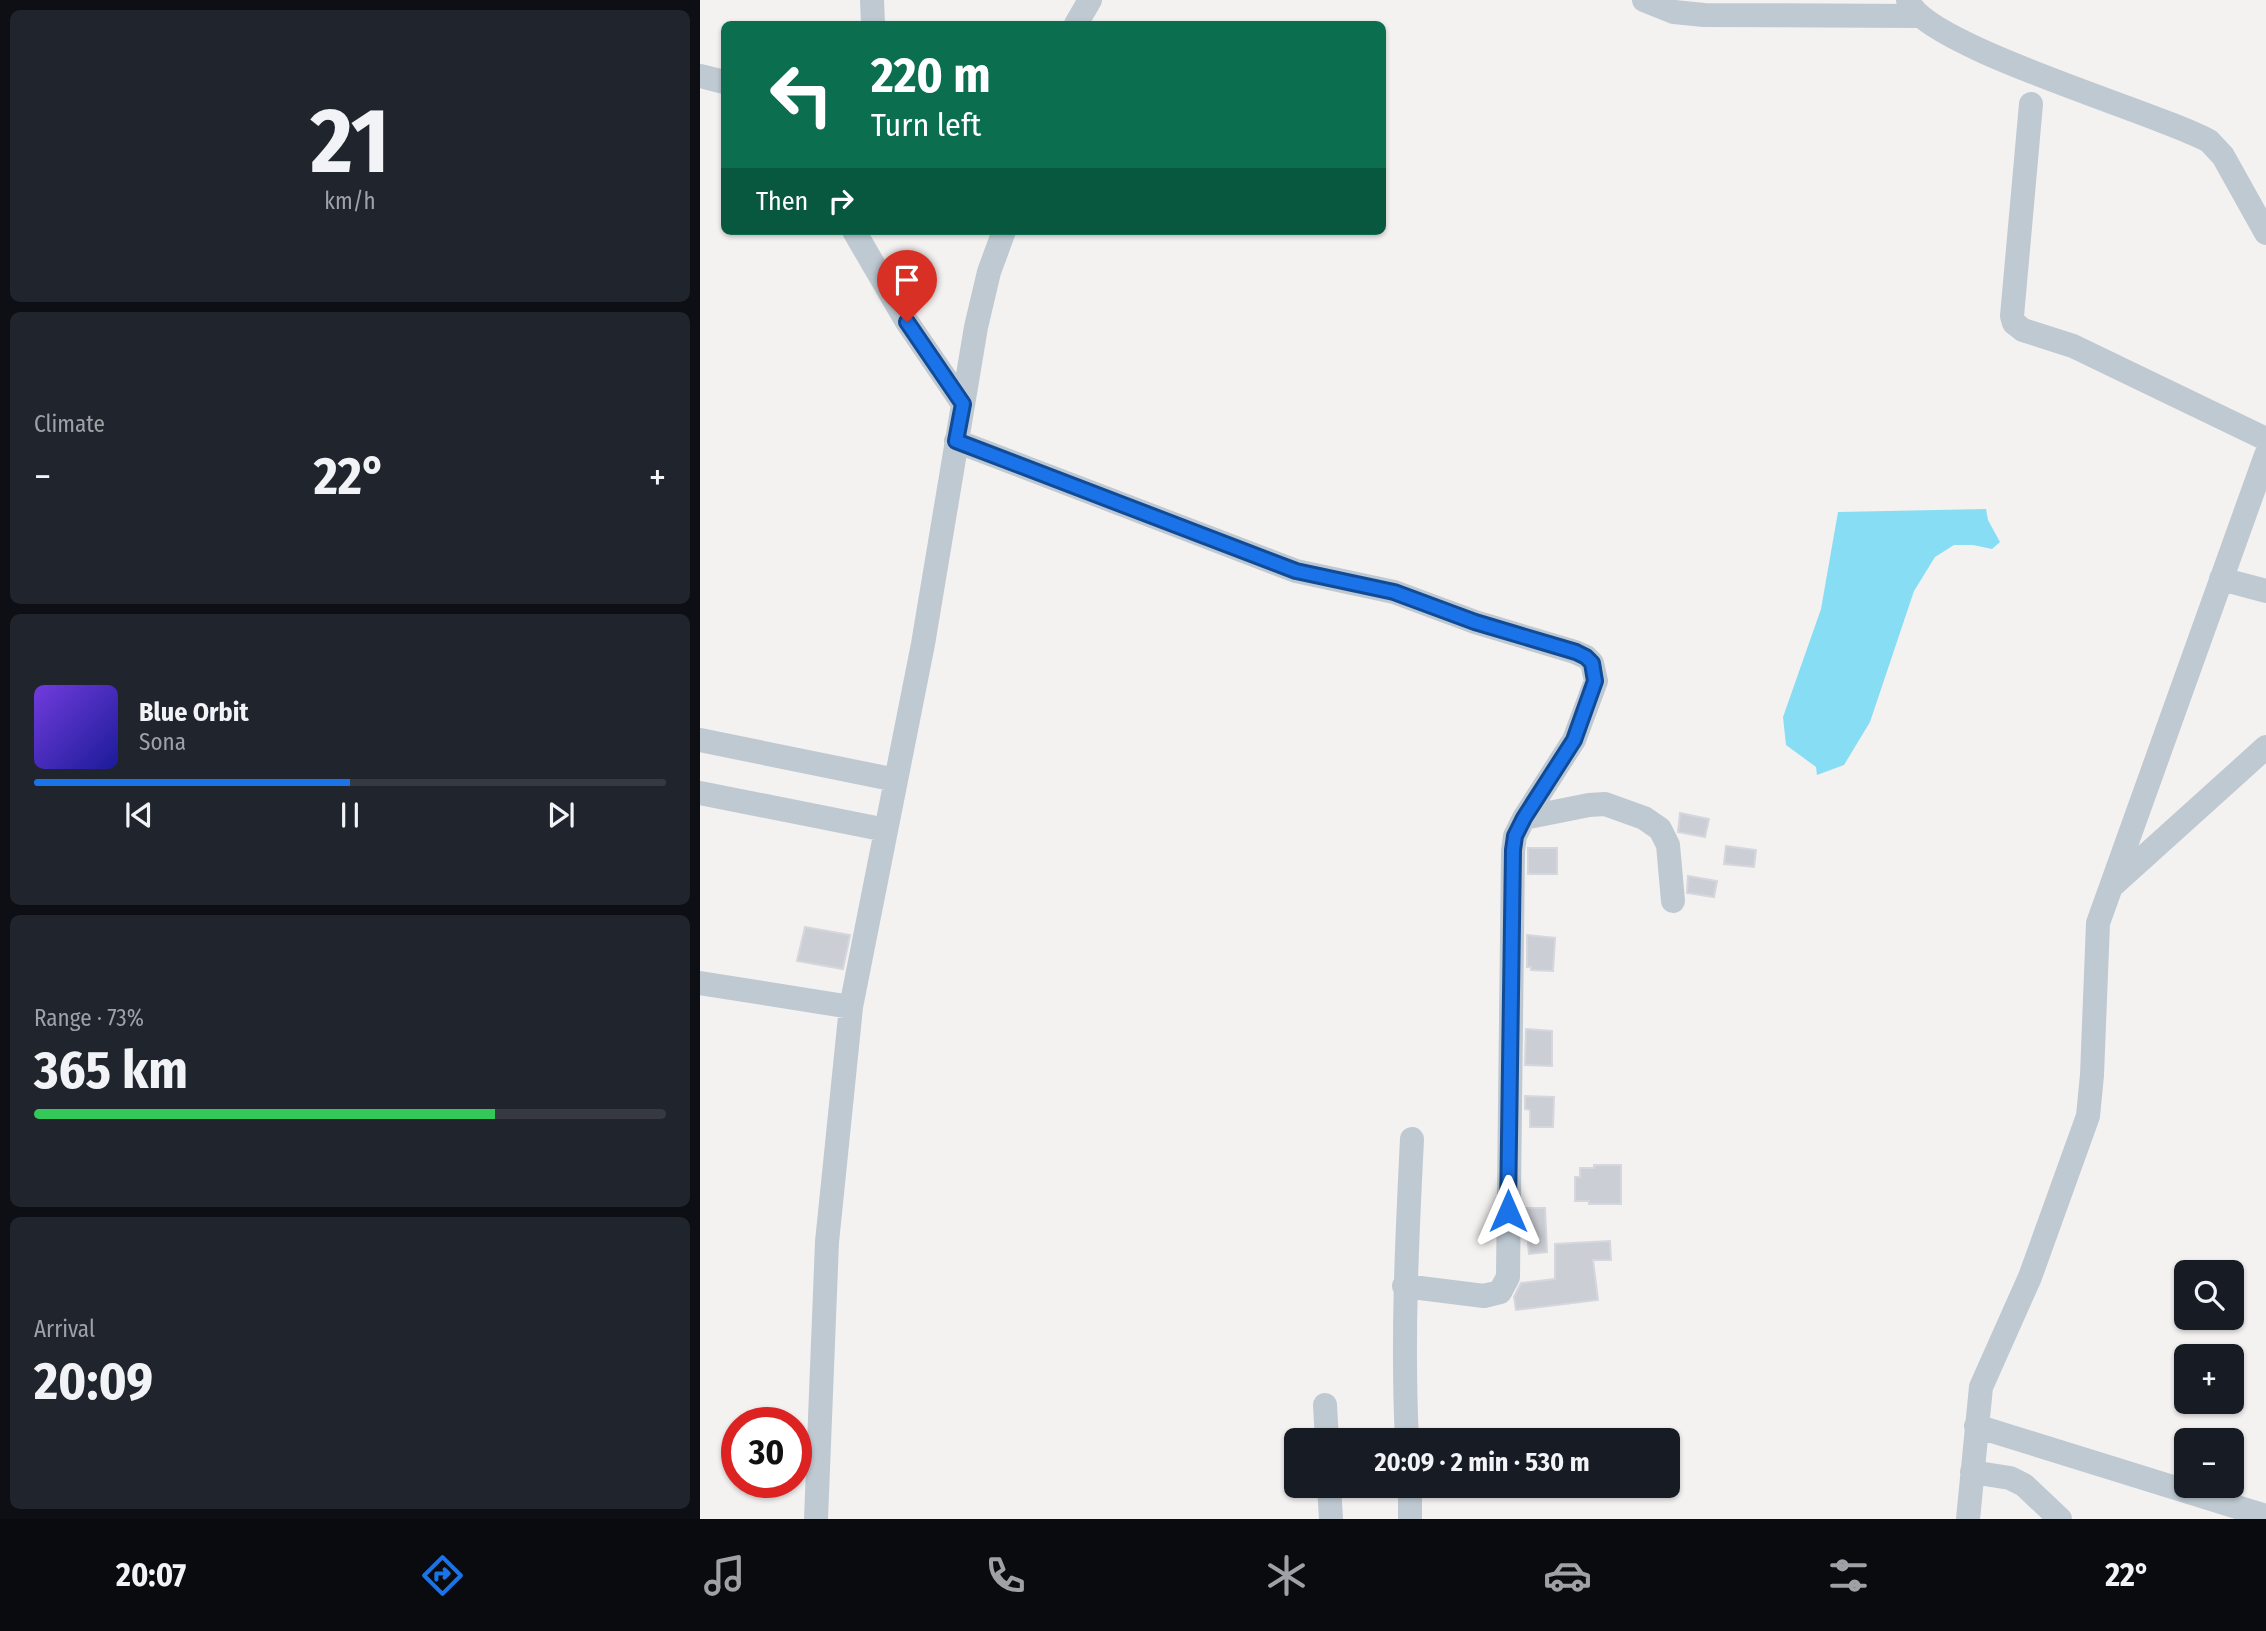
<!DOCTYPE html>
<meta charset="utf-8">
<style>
body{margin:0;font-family:"Fira Sans Condensed",sans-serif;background:#20242c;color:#f1f3f6;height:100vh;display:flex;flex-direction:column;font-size:26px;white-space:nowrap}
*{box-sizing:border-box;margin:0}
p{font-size:23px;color:#9ea1a6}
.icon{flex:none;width:38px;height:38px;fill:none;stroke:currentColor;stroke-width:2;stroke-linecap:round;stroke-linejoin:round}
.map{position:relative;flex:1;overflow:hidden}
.drawer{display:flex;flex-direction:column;gap:10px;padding:10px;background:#0d0f14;width:700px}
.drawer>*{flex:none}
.guide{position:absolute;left:21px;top:21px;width:665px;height:214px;border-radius:10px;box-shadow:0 2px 5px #0004;background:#0b6e4f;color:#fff;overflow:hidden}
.controls{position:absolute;left:1474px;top:1260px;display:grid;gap:14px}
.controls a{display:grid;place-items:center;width:70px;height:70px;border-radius:10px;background:#171b24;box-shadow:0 2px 5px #0004;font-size:35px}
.speed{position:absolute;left:21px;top:1407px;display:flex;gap:14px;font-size:35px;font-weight:700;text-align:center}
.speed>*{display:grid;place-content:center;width:91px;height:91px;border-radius:50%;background:#171b24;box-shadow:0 2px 5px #0004;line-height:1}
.speed .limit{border:10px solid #d22;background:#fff;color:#111}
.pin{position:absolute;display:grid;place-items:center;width:60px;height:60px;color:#fff;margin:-72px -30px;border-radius:50% 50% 50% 0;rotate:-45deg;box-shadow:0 0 7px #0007}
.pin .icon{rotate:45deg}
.me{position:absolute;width:77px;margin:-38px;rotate:0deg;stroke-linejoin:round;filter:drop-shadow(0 0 5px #0008)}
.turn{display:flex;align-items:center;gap:24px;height:147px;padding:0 35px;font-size:32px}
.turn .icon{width:91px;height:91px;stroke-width:2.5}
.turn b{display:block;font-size:49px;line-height:60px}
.then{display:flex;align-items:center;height:66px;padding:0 35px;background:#0003;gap:14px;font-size:26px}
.big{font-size:52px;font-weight:700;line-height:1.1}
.drawer .widget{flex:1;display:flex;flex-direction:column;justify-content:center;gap:10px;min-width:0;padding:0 24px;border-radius:10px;background:#20242c}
.drawer .dial{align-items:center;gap:0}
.dial b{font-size:91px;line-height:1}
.song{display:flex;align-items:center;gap:21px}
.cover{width:84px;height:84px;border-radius:10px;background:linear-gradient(135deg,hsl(260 70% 55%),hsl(240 70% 35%))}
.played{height:7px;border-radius:4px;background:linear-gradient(90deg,#1a73e8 50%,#363941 50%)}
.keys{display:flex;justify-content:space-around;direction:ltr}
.heat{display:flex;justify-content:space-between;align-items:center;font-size:38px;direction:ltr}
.charge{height:10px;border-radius:5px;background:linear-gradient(90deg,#34c759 73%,#363941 0)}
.trip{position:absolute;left:584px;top:1428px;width:396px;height:70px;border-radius:10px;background:#171b24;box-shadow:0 2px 5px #0004;font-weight:700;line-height:70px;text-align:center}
.tab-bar{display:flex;height:112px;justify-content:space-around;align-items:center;background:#090b0e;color:#9ea1a6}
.tab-bar .icon{width:49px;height:49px}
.tab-bar .active{color:#1a73e8}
.tab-bar b{font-size:32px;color:#f1f3f6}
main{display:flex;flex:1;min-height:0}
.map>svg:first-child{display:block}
</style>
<main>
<section class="drawer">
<div class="widget dial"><b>21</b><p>km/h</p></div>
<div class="widget"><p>Climate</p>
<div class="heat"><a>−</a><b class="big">22°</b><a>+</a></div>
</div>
<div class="widget">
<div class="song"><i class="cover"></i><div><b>Blue Orbit</b><p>Sona</p></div></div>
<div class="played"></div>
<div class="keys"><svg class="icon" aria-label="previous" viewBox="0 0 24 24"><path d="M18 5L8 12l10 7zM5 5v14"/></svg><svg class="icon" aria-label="pause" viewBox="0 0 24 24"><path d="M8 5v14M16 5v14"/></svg><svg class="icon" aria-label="next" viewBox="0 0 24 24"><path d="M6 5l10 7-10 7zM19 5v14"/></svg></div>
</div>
<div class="widget"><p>Range · 73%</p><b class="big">365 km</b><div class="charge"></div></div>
<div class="widget"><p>Arrival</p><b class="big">20:09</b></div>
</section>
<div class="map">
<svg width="1566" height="1519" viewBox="0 0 1566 1519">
<rect width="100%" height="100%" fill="#f4f1f1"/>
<path fill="#87def4" d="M1286,509L1288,520L1300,542L1292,549L1273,545H1254L1235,557L1214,591L1170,722L1144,765L1117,775L1116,767L1086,745L1083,717L1121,609L1138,512Z"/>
<path fill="#cbced4" stroke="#d5d7dd" stroke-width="2" d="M980,813L1009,819L1005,837L978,832Z
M1026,846L1056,850L1054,867L1024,864Z
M828,848H857V874H828Z
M988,876L1017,881L1014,897L987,893Z
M105,927L150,935L143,969L97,961Z
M827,935L855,938L853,971L831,970V967H827Z
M826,1029L852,1031V1066L825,1065Z
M825,1096L854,1097L853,1127H830V1110L825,1109Z
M894,1165H921V1204H889V1201H875V1177H880V1168H894Z
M824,1208H845L847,1252L829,1254L826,1221H824Z
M910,1241L911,1260H893L898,1300L816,1310L814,1297L821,1283L855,1279V1244Z"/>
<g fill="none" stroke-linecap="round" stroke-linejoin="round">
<path stroke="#bec9d2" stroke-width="24" d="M172,0L173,24
M944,0L974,12L1004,15L1219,16
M1208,0C1225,47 1457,112 1509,141L1523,156L1566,233
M376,24L390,0
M0,76L24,82
M1331,104L1312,316L1314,323L1323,330L1373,346L1566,439
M154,231L207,322L263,404
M256,441L596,571L694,592L775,622L875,652L886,657L892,663L896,681L874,740L824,818L815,836L813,851L808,1277L800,1292L784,1296L704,1286
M1521,579L1566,591
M0,740L196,780
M0,793L186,830
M824,818L889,805L905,804L944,818L960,829L968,845L973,901
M1413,885L1566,747
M0,983L151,1007
M625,1405L627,1440
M1276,1426L1566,1516
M707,1440C702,1339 707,1240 712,1139
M1272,1472L1310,1478L1324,1485L1360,1519
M629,1486L631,1519
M710,1486V1519
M116,1519L127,1242L151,1007L223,644L276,327L289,272L304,231
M1268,1519L1281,1387L1330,1277L1388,1116L1392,1075L1398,923L1566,455"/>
</g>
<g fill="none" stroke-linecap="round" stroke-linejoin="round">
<defs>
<path id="route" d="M207,322L263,404L256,441L596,571L694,592L775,622L876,652L886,657L892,663L895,681L874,740L824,818L815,836L813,850L808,1211"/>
</defs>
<use href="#route" stroke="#114b97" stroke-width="18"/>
<use href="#route" stroke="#1a73e8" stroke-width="12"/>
</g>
</svg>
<div class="controls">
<a><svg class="icon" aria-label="search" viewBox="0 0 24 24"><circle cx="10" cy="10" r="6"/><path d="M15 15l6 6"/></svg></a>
<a>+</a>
<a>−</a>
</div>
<div class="speed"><div class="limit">30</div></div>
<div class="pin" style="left:207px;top:322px;background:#d93025"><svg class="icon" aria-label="arrive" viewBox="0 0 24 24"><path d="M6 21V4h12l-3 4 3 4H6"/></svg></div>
<svg class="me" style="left:808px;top:1211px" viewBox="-20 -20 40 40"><path d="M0-17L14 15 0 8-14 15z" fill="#1a73e8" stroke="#fff" stroke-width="4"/></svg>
<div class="trip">20:09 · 2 min · 530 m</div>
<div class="guide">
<div class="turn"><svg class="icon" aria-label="left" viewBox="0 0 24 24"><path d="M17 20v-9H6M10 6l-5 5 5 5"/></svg><div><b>220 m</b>Turn left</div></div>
<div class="then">Then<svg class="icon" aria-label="right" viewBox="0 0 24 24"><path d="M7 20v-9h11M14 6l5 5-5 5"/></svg></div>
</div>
</div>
</main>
<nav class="tab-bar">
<b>20:07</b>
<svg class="icon active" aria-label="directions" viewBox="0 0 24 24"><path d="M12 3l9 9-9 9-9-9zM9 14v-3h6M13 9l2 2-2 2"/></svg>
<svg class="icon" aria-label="music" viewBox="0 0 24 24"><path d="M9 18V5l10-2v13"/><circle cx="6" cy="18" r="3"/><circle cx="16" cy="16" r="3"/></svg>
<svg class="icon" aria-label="phone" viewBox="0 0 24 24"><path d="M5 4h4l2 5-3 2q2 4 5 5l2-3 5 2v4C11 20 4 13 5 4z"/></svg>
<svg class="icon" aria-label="climate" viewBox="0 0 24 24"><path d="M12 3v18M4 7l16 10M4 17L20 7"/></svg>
<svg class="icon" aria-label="car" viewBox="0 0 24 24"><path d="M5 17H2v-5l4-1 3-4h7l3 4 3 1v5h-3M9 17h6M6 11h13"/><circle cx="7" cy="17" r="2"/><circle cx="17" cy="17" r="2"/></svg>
<svg class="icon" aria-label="filters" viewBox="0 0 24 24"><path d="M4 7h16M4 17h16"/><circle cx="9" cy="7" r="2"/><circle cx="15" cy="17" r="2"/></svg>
<b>22°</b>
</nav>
